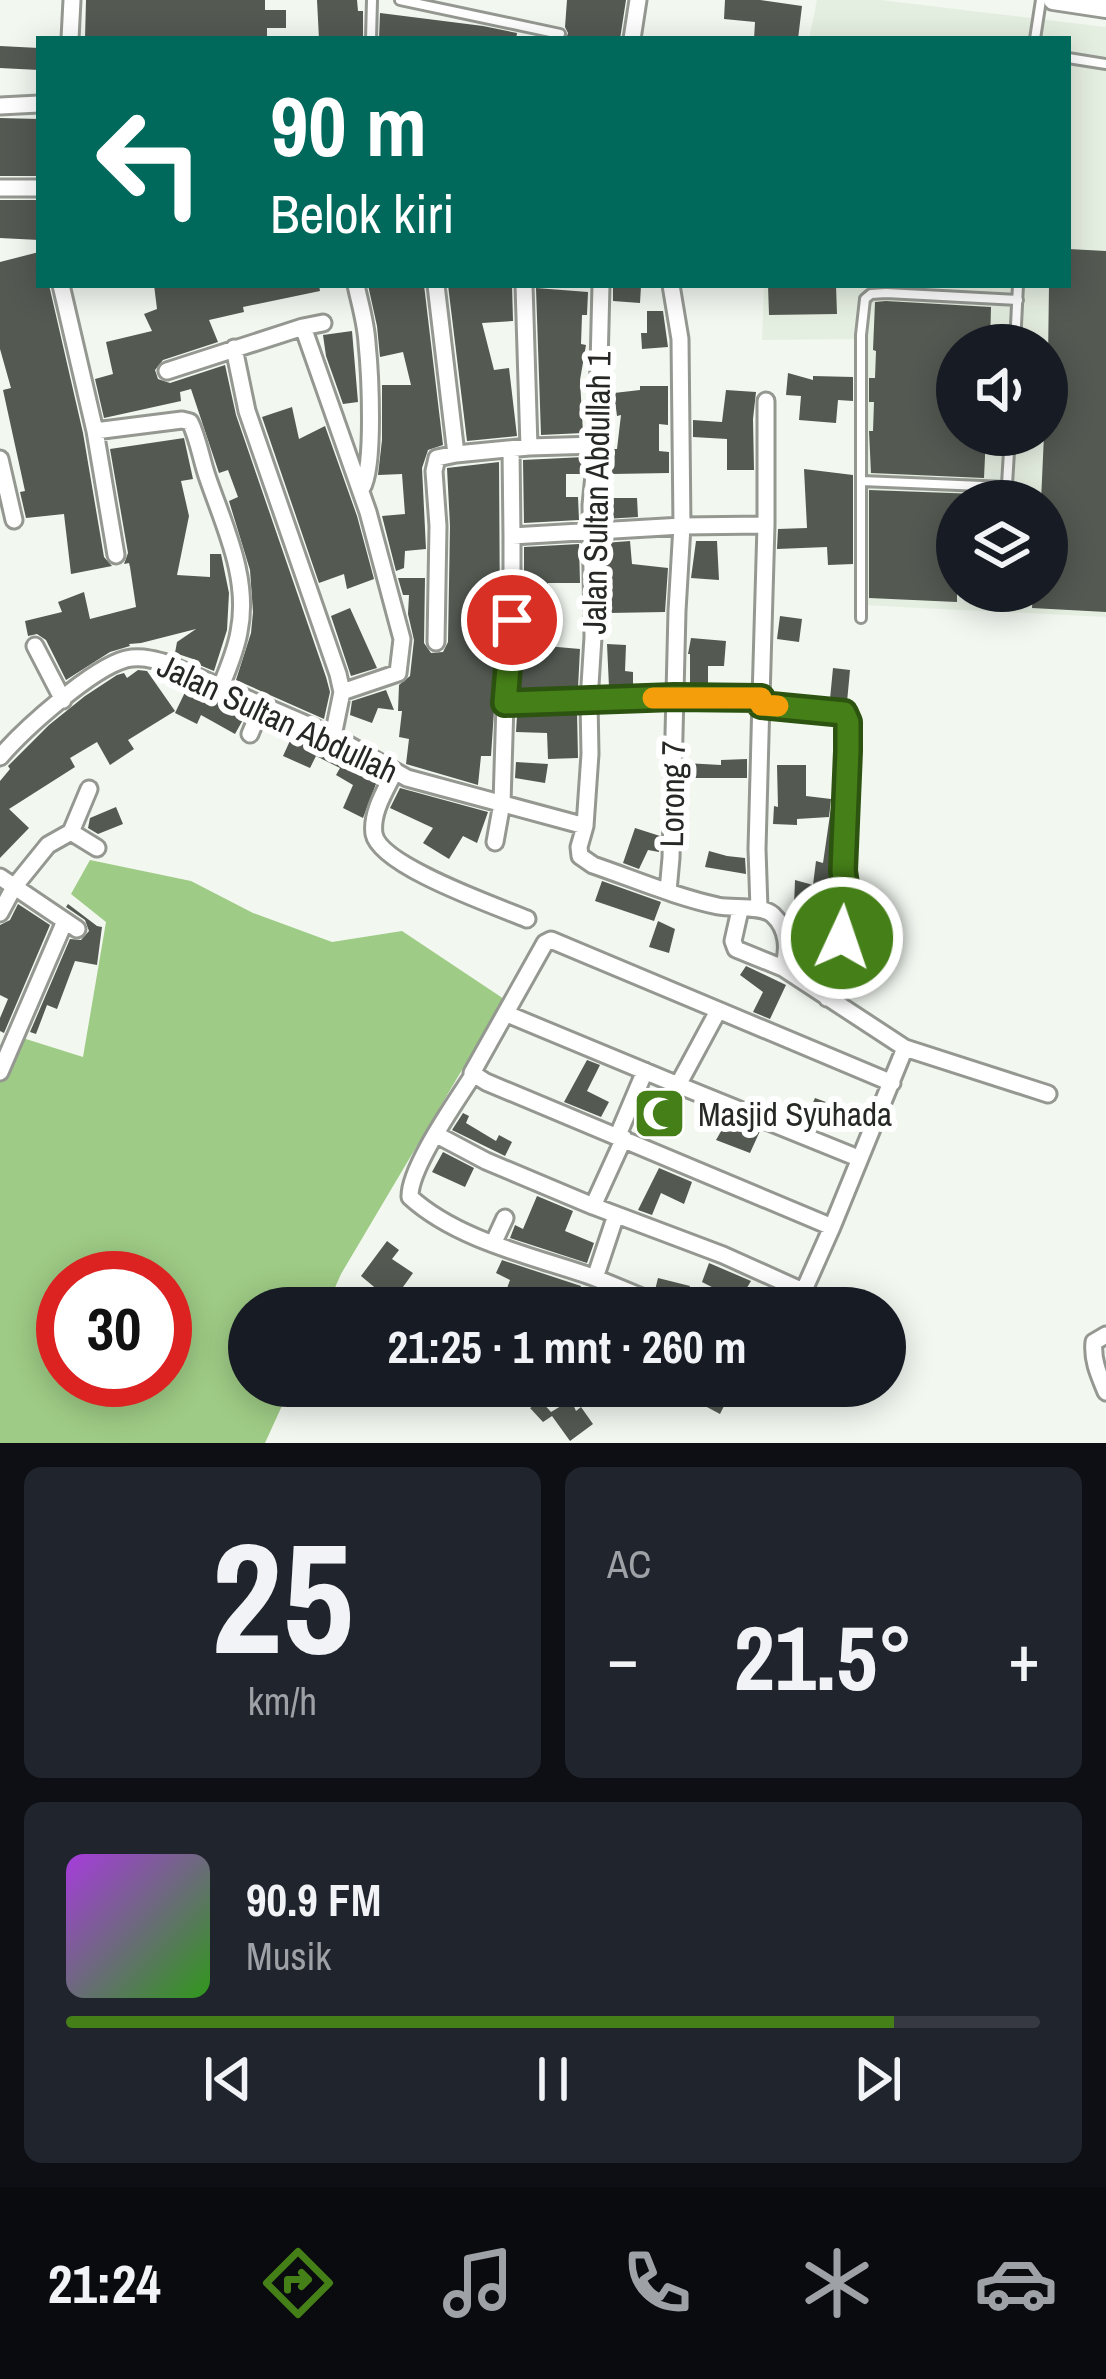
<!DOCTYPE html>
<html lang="id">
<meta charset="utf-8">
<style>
body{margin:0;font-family:"Archivo Narrow",sans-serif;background:#20242c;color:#f1f3f6;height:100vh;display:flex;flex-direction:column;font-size:45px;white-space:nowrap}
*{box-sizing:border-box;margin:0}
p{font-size:39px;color:#9ea1a6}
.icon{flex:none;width:66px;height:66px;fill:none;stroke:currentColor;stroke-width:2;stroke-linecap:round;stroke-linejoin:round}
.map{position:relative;height:1443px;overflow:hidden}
.side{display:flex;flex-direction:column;gap:24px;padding:24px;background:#0d0f14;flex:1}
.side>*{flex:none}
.banner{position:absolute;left:36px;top:36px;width:1035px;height:252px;border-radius:0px;box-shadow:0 6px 30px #0003;background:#00695c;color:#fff;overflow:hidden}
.fabs{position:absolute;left:936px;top:324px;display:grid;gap:24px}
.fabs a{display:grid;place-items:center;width:132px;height:132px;border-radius:50%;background:#171b24;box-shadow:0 6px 30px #0003;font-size:60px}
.speed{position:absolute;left:36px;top:1251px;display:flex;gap:24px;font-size:60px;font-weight:700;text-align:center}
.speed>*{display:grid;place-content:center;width:156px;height:156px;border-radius:50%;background:#171b24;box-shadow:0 6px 30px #0003;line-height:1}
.speed .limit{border:18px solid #d22;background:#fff;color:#111}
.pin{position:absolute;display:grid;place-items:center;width:102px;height:102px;color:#fff;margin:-51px;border:6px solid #fff;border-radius:50%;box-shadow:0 3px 12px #0007}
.me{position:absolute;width:132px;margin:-66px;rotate:3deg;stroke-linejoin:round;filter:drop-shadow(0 0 9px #0008)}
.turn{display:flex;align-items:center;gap:42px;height:252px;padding:0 36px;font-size:54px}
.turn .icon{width:156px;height:156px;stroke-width:2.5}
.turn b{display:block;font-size:84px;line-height:102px}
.big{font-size:90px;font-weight:700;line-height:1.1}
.side .tile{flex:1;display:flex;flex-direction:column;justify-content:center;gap:18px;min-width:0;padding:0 42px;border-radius:18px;background:#20242c}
.side .dial{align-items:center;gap:0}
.dial b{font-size:156px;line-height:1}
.song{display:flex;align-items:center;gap:36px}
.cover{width:144px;height:144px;border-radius:18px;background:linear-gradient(135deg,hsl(280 70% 55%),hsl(110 70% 35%))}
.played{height:12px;border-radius:6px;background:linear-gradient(90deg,#457f18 85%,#363941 85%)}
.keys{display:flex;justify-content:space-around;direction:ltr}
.heat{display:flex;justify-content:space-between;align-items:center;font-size:66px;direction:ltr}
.side .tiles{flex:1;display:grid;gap:24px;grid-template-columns:1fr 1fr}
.tile:last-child{grid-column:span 2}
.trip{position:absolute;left:228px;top:1287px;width:678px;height:120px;border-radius:60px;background:#171b24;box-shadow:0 6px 30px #0003;font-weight:700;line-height:120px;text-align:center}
.dock{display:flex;height:192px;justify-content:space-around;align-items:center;background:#090b0e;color:#9ea1a6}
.dock .icon{width:84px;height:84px}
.dock .selected{color:#457f18}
.dock b{font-size:54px;color:#f1f3f6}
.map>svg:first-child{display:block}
</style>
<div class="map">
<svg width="1106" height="1443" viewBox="0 0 1106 1443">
<rect width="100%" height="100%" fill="#f2f7f0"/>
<path fill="#e5efe1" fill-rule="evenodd" d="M817,0H881L1106,27V617L861,605L859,339L762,340L764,285H1068V39H809ZM957,345H1047V435H957ZM957,501H1047V591H957Z"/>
<path fill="#9ecb85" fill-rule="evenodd" d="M90,860L191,881L253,913L332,942L402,931L504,999L341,1274L326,1308H249V1386H291L265,1443H0V1055L10,1034L83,1057L106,922L71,894ZM63,1278H165V1380H63Z"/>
<path fill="#545952" d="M86,0H265V10H286V28H267V39H144V36L85,39Z
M317,0H357L358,11H363V39H319Z
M567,0H626L620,39H566L568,33L565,27Z
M725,0H760L802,6L798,39H754L755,22L724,19Z
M380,13L483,26L517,33L516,39H379Z
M0,46L39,48V70L0,68Z
M0,118L39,119V176H0Z
M0,200H39V240L0,238Z
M1068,249L1106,251V612L1032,608L1033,591H1047V501H1041L1044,435H1047L1049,285H1068Z
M39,252V285H49L83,433L104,557L112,566L71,574L64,514L26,518L20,492L25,491L3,390L11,388L0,349V262Z
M154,285H319L320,291L243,307L244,312L209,320L218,342L163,360L155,370L158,379L170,383L225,365L236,415L326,677L330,692L324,719L236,680L251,633L253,612L250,570L229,501L238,497L228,470L219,473L191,389L180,392L181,401L104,418L95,379L113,374L106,342L152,331L144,314L157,309Z
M368,285H424L443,445L428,450L422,468L426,549L405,551L404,568L396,571L382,516L405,514L402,474L378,475L382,440V385H411L403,352L380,357L377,326Z
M448,285H512L513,321L482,323L494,370L509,368L517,436L467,441Z
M613,285L641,286L640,303L613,301Z
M768,285H836L837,314L769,315Z
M536,288L588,292L587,315H582L581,344L586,345L580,380L583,433L541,435Z
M886,301L991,307L990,345H957V435H986L984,478L871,473L869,431H873L874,402H869V378H875L876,351L873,350L875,302Z
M647,311H663L668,347L642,349L641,333H647Z
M352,331L358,402L343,404L326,356L323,335Z
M788,373L813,380V376L853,377V401L838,400L836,423L799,420L801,396L786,395Z
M640,386H668V425L659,424V451L669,452V473L612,474L613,449H617L621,415L617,416L614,393L640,390Z
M726,390L756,392L753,419L754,470H727V439L693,437V420L722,422Z
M292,407L299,439L325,426L357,516L374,579L347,589L344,574L319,583L262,417Z
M184,438L193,479L181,481L189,516L177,575L210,577V554H221L229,593L227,630L214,671L197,664L199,661L175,653L177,642L196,629L141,643L129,644L130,646L110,652L66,680L46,640L37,634L28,636L25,621L62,612L58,602L84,592L90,619L136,607L130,567L129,563L124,564L128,553L110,449Z
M584,457L582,474H566V497H578L579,520L524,523L523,460Z
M499,462L500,620L491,756H481L478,785L406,764L409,739L399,737L402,711H398L399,685L410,676L414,640L408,614L409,595H403L398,578H425L424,643L431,653L443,652L448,642L450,526L447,468Z
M804,469L853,475V564L828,565L827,547L777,549L778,529L807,528Z
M869,490L977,494V501H957V602L869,598Z
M608,498H637L638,517L605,519Z
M630,541L632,564L668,568L665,612L608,613L609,574L604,573V543Z
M696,541H717L719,580L691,578Z
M579,544L580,583H548L546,646L580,649L578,688L518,691L524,620V547Z
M350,608L377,668L351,676L331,616Z
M780,616L802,619L799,642L777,639Z
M691,638L726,641L724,666H708V686L690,685V654H688Z
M607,644L626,645L625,671L633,672V686L609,687Z
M833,668L850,670L847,702L830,699Z
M138,670L147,671L175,711L128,740L134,749L110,765L97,742L70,758L75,767L9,809L29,828L0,858V781L10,769L8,766L49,725L85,696L117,675L124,673L127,678Z
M188,686L245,716L235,734L201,715L197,724L175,713Z
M386,690L394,710L378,708L372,723L350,715L352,701Z
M577,712L578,758L548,759L547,733L516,732L517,715Z
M294,732L328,747L379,776L363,818L343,808L353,785L336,775L340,768L316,756L310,768L283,756Z
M747,759V778H685V763L721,765V760Z
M516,762L548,764L545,783L515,778Z
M777,765H806V796L831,799L829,817L797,819V825L773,824L774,806L778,807Z
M400,788L488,812L477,843L463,836L449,859L423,843L433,828L390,808Z
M832,801H835L833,908L809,906V908L794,907L795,880L813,885L816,861L823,863Z
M116,807L123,824L98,834L88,828L90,818Z
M635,828L660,836L659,852L648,850L639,869L623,863Z
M709,851L727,856L745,858L746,874L705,867Z
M602,881L661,902L654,921L595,901Z
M18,904L50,925L4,1033L0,1031V1018L8,999L0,995V925L10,920Z
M68,904L97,926L102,927L97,965L75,961L57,1009L47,1005L36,1034L30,1032L70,939L81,940L89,931L85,920L66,907Z
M658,921L675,929L669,953L649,947Z
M746,966L786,985L770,1019L753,1012L763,992L740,975Z
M587,1060L600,1065L587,1091L609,1102L601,1117L564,1102Z
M667,1094L675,1097L679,1132L643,1133L641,1110L648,1095Z
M815,1098L834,1105L823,1131L804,1123Z
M463,1113L469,1116L466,1123L496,1141L499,1135L512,1142L505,1156L452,1130Z
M728,1119L760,1131L750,1153L716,1140Z
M443,1152L474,1168L465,1187L432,1172Z
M659,1168L692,1182L684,1204L661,1193L652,1215L638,1210Z
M537,1196L573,1211L565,1231L594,1243L587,1263L510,1238L515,1225L523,1229Z
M387,1241L399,1250L392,1259L413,1273L388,1308H366L379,1291L361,1276Z
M502,1260L581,1286L576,1302L550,1295L544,1308H500L510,1280L496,1273Z
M709,1263L751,1281L739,1301L702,1282Z
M658,1278L690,1286L685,1308L681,1307L674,1297L655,1290Z
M687,1386H734L720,1414L705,1406L710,1396Z
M571,1400L576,1411L581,1407L593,1424L570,1441L552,1416L543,1422L530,1408L541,1401L551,1412Z"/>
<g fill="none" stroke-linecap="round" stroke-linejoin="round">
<defs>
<path id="service" d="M400,0L560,34
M371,39L372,0
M1035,39L1041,0
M1068,58L1106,64
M1015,345L1018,285
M862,481L1006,487
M1006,501L1010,435
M861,618V335L865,299L871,294L886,293L1018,300"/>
<path id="minor" d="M70,39L72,0
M632,39L638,0
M0,106L39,104
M0,188H39
M61,285L95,431L116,555
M356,285C360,304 366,323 367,343C370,372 375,466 362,488
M436,285L456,454
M524,285L529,447
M601,285L597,445L591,505L593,637L589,701L590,754L585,826L579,847L580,856L593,865C634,879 676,897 718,906C734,909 762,905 773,915C788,929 789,950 783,968L905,1048L1048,1094
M671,285L680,339L682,526L766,525L761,699
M303,327L368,512L402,639L398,673L342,692
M234,348L247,411L338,674L342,692L333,736
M167,371L303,327L323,323
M766,401V525
M95,431L182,420L190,422C198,438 201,458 207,476C224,526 250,578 239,632C236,650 228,669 221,686
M511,449L512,536
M0,459L14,520
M436,642L438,526L434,471L437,458L456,454L529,447L597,445
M35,646L63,700
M505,703L512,620V536L682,526L677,611L671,858L668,891
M761,705L840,712L848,716L845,912L838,964L827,998
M250,734L262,705
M0,757C24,729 92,668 126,659C140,656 150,659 163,662L333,736L407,778L585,826
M394,773C385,791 371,813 374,834C380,866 496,906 527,919
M71,832L97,848
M495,842L502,803L505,703L674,697L761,699L757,849L759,909
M0,877L77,929
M740,910L733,941L736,949L783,968
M0,913L14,887L48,845L71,832L89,789
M507,1014L678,1085L718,1011
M0,1072L65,921
M473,1075C456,1102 409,1168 410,1197C457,1240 532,1256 590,1276C617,1286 642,1298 669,1308
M678,1085L858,1158
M437,1135L486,1161L593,1206
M618,1135L645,1071
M624,1138L593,1206L723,1255L803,1291
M832,1227L486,1082L472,1073L545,943L551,940L892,1083
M493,1244L505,1218
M595,1278L616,1215
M796,1308L832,1227L905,1048
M1106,1335L1094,1342C1092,1360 1099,1375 1106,1392"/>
<path id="tertiary" d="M1053,0L1106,8"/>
</defs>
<use href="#service" stroke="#949891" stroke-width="14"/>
<use href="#minor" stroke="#949891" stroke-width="21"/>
<use href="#tertiary" stroke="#949891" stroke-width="24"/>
<use href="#service" stroke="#fff" stroke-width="8"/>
<use href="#minor" stroke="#fff" stroke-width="15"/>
<use href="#tertiary" stroke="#fff" stroke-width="18"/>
</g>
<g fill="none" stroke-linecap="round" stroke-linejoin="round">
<defs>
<path id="route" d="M512,620L505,703L674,697L761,698V705L844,713L848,722V751L843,871L846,890L842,938"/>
</defs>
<use href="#route" stroke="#2d5310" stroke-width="30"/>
<use href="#route" stroke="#457f18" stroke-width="21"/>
<path stroke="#f59e0b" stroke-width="21" d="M653,698H761V705L778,706"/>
</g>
<defs>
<symbol id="mosque-square" viewBox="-11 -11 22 22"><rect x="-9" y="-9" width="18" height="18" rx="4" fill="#457f18" stroke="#fff"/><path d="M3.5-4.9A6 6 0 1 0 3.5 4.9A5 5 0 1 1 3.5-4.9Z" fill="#fff"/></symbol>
</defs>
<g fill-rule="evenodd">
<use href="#mosque-square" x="630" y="1084" width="59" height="59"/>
</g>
<g text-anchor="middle" stroke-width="12" stroke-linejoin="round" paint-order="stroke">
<g font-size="33" fill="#262825" stroke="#fff">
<text transform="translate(596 493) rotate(-89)" y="12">Jalan Sultan Abdullah 1</text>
<text transform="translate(278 718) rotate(25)" y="12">Jalan Sultan Abdullah</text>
<text transform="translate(672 794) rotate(-89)" y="12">Lorong 7</text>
</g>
<g font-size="33" fill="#262825" stroke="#fff" text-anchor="start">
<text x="698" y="1126">Masjid Syuhada</text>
</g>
</g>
</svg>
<div class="fabs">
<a><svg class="icon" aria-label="sound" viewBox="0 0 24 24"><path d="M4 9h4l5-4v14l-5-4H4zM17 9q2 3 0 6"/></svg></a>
<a><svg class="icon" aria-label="layers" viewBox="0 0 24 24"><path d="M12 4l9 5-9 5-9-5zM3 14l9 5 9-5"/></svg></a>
</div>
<div class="speed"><div class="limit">30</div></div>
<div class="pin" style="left:512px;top:620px;background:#d93025"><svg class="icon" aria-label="arrive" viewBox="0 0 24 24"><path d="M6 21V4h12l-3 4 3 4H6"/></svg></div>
<svg class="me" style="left:842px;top:938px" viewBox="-20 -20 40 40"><circle r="17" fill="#457f18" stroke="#fff" stroke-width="3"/><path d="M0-11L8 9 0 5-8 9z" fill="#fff"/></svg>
<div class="trip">21:25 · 1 mnt · 260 m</div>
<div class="banner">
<div class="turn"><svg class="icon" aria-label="left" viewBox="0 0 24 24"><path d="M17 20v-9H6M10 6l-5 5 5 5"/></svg><div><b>90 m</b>Belok kiri</div></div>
</div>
</div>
<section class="side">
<div class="tiles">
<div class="tile dial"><b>25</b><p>km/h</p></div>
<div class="tile"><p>AC</p>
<div class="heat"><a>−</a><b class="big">21.5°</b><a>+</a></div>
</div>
<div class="tile">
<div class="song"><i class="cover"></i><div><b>90.9 FM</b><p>Musik</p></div></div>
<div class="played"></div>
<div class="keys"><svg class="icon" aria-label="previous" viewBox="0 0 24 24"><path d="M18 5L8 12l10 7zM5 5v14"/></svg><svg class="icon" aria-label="pause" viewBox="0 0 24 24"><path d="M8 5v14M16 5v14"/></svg><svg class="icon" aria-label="next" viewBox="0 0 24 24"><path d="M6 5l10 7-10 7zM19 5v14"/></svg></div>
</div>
</div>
</section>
<nav class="dock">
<b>21:24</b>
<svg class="icon selected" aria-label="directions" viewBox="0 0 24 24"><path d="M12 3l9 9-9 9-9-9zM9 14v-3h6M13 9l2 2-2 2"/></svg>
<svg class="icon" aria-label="music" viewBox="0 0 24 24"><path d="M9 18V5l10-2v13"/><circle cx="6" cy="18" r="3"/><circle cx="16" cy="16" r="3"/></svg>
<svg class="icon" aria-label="phone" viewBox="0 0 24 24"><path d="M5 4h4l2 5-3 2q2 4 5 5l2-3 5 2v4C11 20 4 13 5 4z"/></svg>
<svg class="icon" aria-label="climate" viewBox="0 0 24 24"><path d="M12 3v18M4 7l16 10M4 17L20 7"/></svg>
<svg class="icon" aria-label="car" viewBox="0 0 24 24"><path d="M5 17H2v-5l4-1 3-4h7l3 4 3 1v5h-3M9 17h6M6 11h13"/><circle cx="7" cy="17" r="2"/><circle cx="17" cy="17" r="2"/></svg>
</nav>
